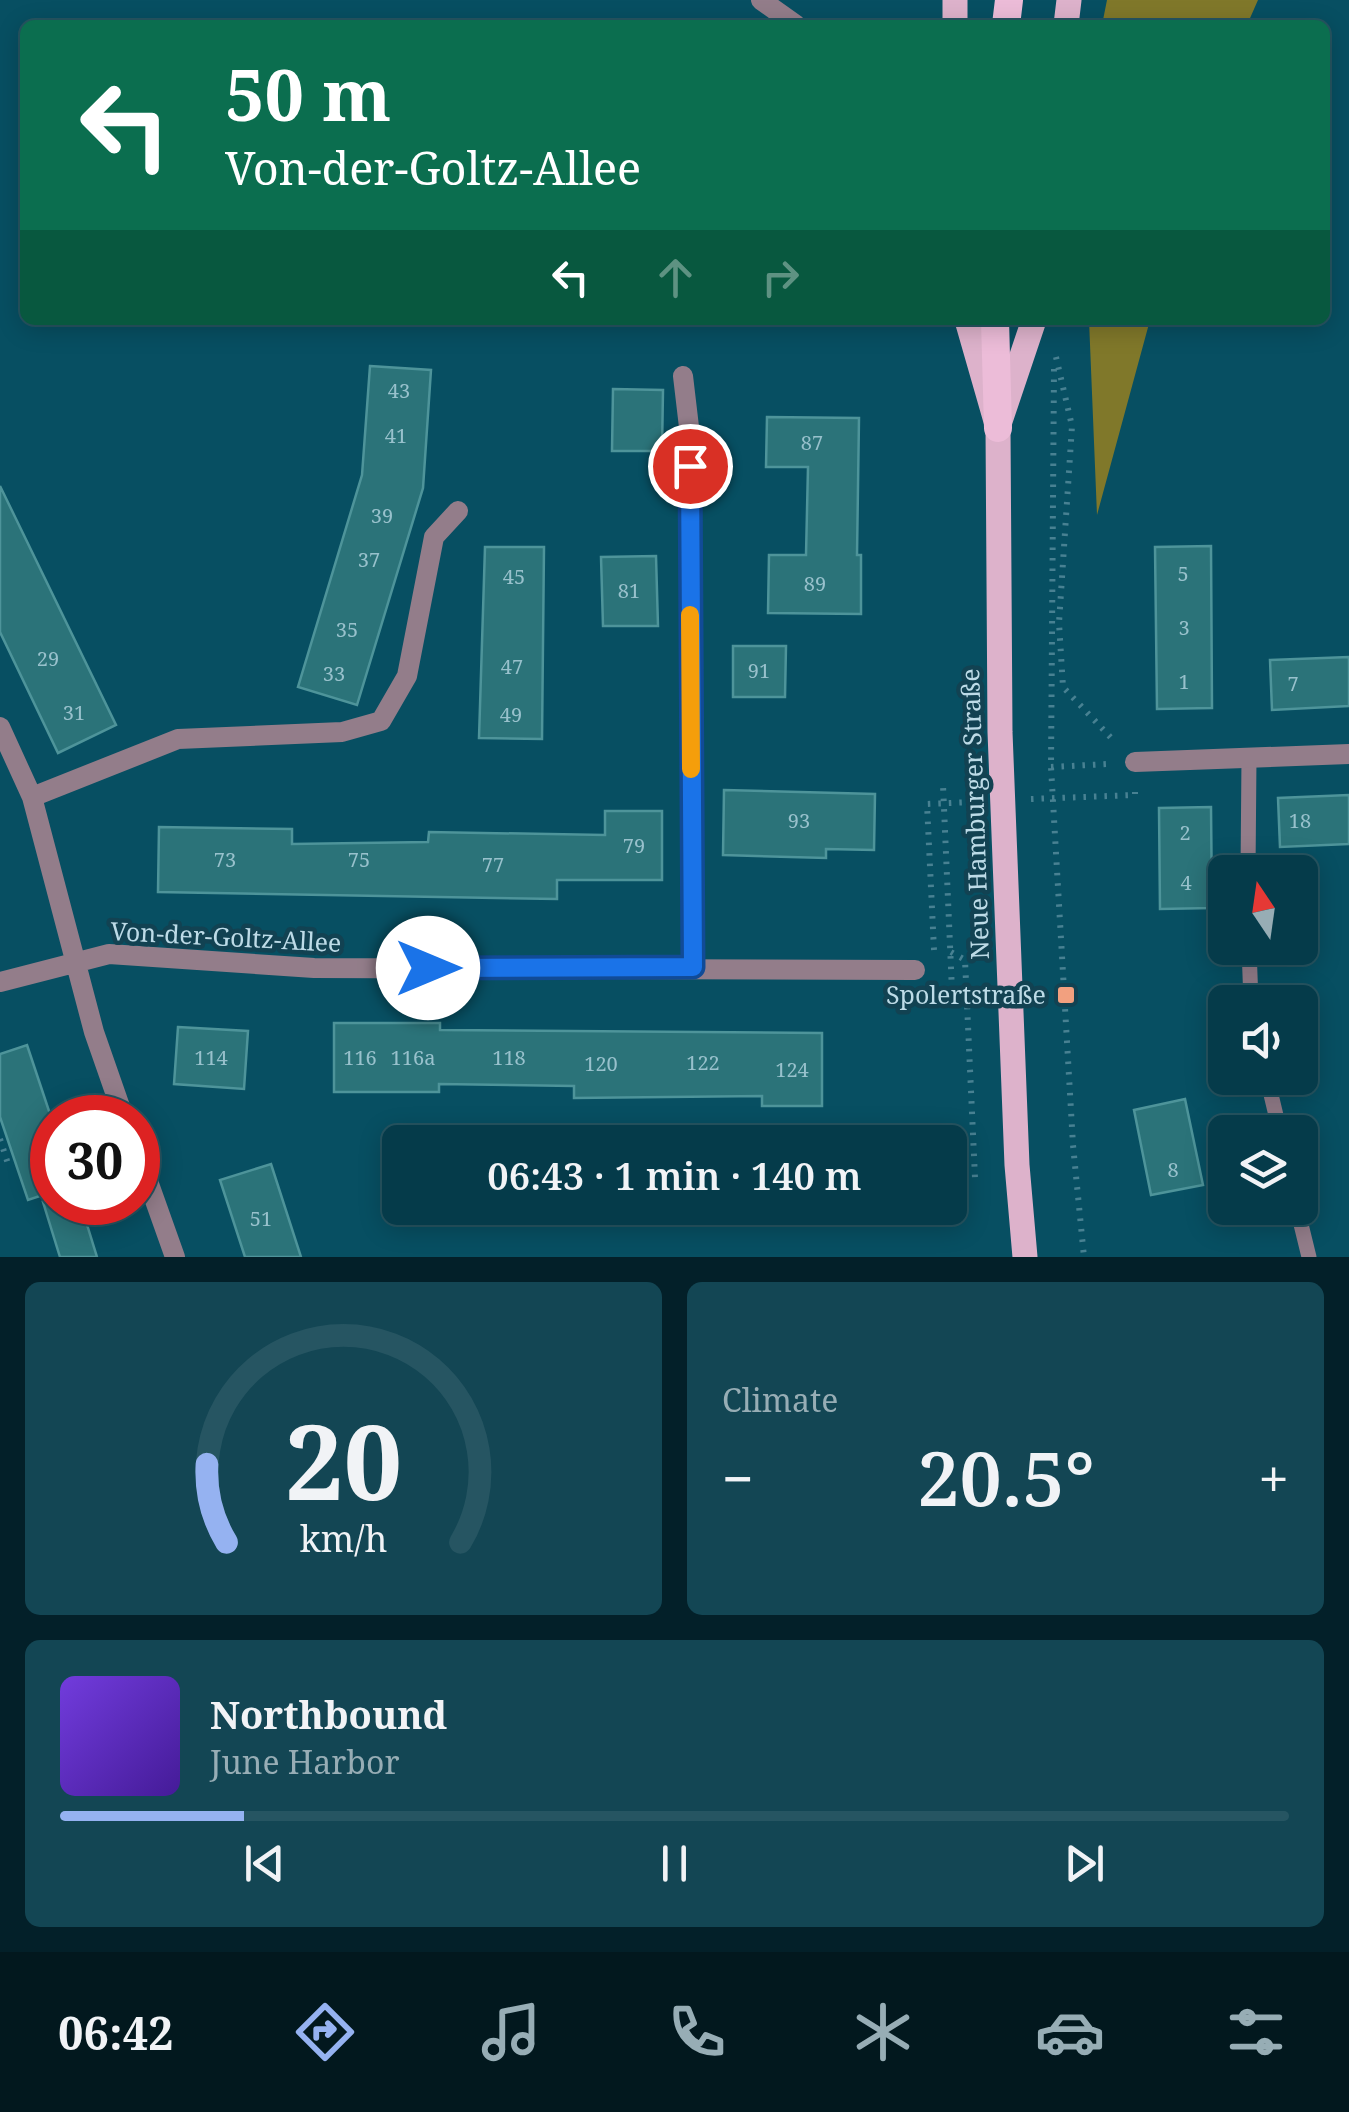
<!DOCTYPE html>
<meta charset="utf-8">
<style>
body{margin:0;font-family:"Noto Serif",serif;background:#134654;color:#f1f3f6;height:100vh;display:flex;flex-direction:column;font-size:38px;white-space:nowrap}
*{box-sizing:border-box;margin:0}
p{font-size:32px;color:#97adb5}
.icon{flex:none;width:55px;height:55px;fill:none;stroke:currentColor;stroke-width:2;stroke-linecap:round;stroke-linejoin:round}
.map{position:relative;height:1257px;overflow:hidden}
.side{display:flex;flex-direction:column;gap:25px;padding:25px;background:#032029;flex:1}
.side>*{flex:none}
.hud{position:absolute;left:20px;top:20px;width:1310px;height:305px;border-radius:15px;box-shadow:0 5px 25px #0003,0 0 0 2px #265562;background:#0b6e4f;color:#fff;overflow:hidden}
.needle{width:65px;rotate:347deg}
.controls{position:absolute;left:1208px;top:855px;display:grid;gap:20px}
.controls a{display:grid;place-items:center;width:110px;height:110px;border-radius:15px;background:#053b4a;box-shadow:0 5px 25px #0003,0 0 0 2px #265562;font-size:50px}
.speed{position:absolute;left:30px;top:1095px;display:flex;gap:20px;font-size:50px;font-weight:700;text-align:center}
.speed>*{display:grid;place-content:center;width:130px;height:130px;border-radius:50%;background:#053b4a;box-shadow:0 5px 25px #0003,0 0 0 2px #265562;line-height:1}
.speed .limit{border:15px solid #d22;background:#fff;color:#111}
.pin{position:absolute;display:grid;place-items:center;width:85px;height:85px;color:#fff;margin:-42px;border:5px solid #fff;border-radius:50%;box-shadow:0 2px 10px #0007}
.me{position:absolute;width:110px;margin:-55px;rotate:90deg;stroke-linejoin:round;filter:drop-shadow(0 0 8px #0008)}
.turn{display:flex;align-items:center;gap:35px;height:210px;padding:0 40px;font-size:45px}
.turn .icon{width:130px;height:130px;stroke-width:2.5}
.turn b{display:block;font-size:70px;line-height:85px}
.lanes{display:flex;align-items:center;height:95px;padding:0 40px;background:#0003;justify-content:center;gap:50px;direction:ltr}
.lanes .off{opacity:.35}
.big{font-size:75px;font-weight:600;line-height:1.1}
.side .tile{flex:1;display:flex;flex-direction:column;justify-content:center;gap:15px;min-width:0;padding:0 35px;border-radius:15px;background:#134654}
.side .dial{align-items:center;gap:0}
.dial svg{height:260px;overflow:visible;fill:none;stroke:#265562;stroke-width:7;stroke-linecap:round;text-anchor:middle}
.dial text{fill:#f1f3f6;stroke:none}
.song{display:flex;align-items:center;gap:30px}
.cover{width:120px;height:120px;border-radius:15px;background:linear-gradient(135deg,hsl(260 70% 55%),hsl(260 70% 35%))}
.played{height:10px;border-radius:5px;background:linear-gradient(90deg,#95b2f1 15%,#265562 15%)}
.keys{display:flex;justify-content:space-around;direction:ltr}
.heat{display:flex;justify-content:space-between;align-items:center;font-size:55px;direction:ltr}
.side .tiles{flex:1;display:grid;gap:25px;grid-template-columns:1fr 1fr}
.tile:last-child{grid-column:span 2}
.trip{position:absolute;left:382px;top:1125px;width:585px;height:100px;border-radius:15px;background:#053b4a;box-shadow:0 5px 25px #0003,0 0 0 2px #265562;font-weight:600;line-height:100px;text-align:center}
.tab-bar{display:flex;height:160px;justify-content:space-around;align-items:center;background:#02181e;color:#97adb5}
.tab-bar .icon{width:70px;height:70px}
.tab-bar .active{color:#95b2f1}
.tab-bar b{font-size:45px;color:#f1f3f6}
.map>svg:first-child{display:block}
</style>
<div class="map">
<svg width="1349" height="1257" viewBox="0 0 1349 1257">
<rect width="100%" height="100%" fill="#074f62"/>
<path fill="#80782a" d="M1107,0H1258L1247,25H1102Z
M1089,320H1150L1097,515Z"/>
<path fill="#2b7379" stroke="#4e949a" stroke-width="2.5" d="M370,366L431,370L423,488L357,705L298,687L362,475Z
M613,389L663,390L662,451H612Z
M767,417L859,418L857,555H861V614L768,613L769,555H806L808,467H766Z
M0,486L116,725L58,753L0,632Z
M1211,546L1212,708L1157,709L1155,547Z
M485,547H544L542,739L479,738Z
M656,556L658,626H603L601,557Z
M733,646H786L785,697H733Z
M1349,657V706L1272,710L1270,660Z
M724,790L875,794L874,850L826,849V858L723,855Z
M1349,795V844L1280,847L1278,798Z
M1211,807L1212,908L1160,909L1159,808Z
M605,811H662V880H557V899L158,892L159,827L292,829V844L428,842L429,832L605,835Z
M334,1023H440V1030L822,1033V1106H762V1096L574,1098V1086L439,1084V1092H334Z
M178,1027L248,1031L244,1089L174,1084Z
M27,1045L52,1120V1192L28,1200L0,1117V1054Z
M1185,1099L1203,1185L1151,1195L1134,1110Z
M271,1164L301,1257H245L220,1180Z
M43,1202H80L97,1257H60Z"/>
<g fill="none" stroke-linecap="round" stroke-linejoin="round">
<path stroke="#488192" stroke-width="6" stroke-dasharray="2.5 8" stroke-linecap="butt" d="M1056,357L1072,426L1059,623L1063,687L1115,742
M1054,369L1051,767L1073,1145L1084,1257
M1051,767L1108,764
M1031,799L1135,795V792
M934,950L927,804L973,802
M951,952L965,960L975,1178
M932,992L952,991L943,785
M0,1139L9,1167"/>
<path stroke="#937d8a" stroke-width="15" d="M1248,872L1249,758
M1249,948L1251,1002
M1267,1078L1280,1132
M1297,1208L1309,1257"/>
<path stroke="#937d8a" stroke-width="20" d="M761,0L796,25
M683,376L689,427L693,967
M0,727L32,797L94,1032L124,1118
M1135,762L1349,754
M32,797L178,739L342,732L381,721L407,676L434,537L458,511
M0,982L109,954L314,968L915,970
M138,1153L175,1257"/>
<path stroke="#ddb2cb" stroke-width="25" d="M955,25V0
M1066,25L1069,0
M967,320L998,428L1000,732L1017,1165L1025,1257
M999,424L1034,320"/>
<path stroke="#ecbcd8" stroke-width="28" d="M1006,25L1009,0
M995,320L998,428"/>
</g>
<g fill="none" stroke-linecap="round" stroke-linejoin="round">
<defs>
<path id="route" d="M428,968L693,967L690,466"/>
</defs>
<use href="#route" stroke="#114b97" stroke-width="25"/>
<use href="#route" stroke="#1a73e8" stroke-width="18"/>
<path stroke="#f59e0b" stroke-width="18" d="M690,615L691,769"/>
</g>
<rect fill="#f2a07f" stroke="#124252" stroke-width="4" x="1056" y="985" width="20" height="20" rx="5"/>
<g text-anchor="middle" stroke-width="9" stroke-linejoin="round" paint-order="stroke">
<g font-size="20" fill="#98c1cc">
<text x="399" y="398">43</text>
<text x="396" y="443">41</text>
<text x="812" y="450">87</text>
<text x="382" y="523">39</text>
<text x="369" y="567">37</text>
<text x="1183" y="581">5</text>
<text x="514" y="584">45</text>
<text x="815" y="591">89</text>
<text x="629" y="598">81</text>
<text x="1184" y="635">3</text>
<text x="347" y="637">35</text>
<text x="48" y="666">29</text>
<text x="512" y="674">47</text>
<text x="759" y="678">91</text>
<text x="334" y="681">33</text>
<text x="1184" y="689">1</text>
<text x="1293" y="691">7</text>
<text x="74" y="720">31</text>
<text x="511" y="722">49</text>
<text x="799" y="828">93</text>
<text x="1300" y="828">18</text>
<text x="1185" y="840">2</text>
<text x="634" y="853">79</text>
<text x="225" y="867">73</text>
<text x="359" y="867">75</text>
<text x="493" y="872">77</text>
<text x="1186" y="890">4</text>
<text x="211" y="1065">114</text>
<text x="360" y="1065">116</text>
<text x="413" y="1065">116a</text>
<text x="509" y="1065">118</text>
<text x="703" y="1070">122</text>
<text x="601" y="1071">120</text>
<text x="792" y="1077">124</text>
<text x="1173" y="1177">8</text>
<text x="261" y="1226">51</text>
</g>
<g font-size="25" fill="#bddbe7" stroke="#124252">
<text transform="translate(975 814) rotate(-92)" y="9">Neue Hamburger Straße</text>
<text transform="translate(226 937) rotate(3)" y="9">Von-der-Goltz-Allee</text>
</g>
<g font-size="25" fill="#bddbe7" stroke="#124252" text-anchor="end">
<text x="1046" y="1004">Spolertstraße</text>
</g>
</g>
</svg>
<div class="controls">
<a><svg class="needle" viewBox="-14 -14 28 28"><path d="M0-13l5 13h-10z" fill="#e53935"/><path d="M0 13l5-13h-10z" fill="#97adb5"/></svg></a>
<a><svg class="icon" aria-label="sound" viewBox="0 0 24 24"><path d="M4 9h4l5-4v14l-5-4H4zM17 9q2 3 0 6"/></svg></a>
<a><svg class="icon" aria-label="layers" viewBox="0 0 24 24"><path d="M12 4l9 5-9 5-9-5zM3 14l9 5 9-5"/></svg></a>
</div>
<div class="speed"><div class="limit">30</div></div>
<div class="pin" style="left:690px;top:466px;background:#d93025"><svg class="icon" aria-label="arrive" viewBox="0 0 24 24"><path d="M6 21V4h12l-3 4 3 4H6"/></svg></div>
<svg class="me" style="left:428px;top:968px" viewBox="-20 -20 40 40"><circle r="19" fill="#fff"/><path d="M0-13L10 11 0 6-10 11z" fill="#1a73e8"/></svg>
<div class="trip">06:43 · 1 min · 140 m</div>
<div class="hud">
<div class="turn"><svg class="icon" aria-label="left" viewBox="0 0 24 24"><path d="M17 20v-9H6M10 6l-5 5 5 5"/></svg><div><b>50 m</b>Von-der-Goltz-Allee</div></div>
<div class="lanes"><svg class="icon" aria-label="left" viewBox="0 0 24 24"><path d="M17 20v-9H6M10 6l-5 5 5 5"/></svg><svg class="icon off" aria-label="ahead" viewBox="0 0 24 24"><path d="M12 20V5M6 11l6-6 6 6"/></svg><svg class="icon off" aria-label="right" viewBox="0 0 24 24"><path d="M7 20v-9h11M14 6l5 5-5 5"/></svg></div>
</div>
</div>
<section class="side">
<div class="tiles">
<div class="tile dial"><svg viewBox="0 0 100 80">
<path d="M14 69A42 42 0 1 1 86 69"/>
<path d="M14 69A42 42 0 0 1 8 45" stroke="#95b2f1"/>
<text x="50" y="56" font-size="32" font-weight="700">20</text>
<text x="50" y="72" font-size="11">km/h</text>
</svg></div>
<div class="tile"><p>Climate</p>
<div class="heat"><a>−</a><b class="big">20.5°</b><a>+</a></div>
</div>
<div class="tile">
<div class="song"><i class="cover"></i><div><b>Northbound</b><p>June Harbor</p></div></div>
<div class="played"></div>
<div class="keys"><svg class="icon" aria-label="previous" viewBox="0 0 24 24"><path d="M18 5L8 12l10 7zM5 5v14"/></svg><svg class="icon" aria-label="pause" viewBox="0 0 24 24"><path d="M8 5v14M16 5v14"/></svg><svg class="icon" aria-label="next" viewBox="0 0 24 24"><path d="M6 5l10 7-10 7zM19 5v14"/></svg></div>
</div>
</div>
</section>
<nav class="tab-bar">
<b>06:42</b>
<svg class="icon active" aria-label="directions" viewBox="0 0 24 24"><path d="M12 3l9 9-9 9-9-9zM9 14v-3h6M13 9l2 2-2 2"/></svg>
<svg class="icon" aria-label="music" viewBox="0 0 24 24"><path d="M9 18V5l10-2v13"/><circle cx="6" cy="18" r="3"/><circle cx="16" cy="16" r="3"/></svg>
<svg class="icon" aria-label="phone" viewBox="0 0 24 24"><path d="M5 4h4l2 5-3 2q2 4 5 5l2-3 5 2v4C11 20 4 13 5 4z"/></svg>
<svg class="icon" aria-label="climate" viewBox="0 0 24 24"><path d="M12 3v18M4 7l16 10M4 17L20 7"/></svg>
<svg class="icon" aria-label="car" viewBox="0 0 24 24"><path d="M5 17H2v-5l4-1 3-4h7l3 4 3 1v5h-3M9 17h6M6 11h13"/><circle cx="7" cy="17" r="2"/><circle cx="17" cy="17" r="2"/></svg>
<svg class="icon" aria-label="filters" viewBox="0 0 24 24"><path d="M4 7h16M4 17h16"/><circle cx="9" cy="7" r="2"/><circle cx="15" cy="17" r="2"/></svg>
</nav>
